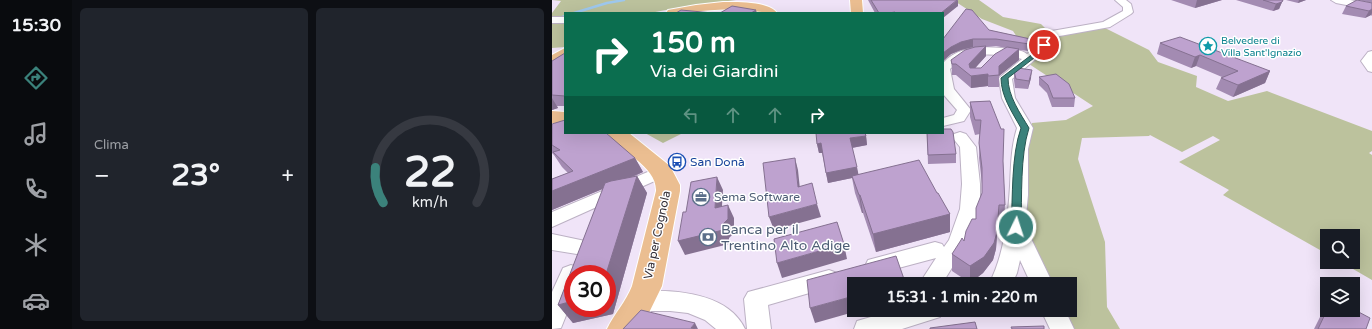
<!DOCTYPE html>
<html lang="it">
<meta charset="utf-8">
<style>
body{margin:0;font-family:"Varela Round",sans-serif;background:#20242c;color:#f1f3f6;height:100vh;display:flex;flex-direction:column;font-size:15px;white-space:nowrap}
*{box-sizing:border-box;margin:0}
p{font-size:13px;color:#9ea1a6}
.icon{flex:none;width:22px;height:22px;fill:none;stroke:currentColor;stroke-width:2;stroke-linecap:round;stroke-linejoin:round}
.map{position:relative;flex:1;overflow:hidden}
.sheet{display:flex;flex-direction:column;gap:8px;padding:8px;background:#0d0f14;width:480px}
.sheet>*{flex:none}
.hud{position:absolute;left:12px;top:12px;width:380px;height:122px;border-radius:0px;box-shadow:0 4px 16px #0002;background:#0b6e4f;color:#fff;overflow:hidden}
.fabs{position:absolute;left:768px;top:229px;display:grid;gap:8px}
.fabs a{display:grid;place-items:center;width:40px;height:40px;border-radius:0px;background:#171b24;box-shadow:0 4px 16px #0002;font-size:20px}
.speed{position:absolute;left:12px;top:265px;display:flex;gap:8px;font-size:20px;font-weight:700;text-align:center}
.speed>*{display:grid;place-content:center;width:52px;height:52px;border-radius:50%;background:#171b24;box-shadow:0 4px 16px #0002;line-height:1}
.speed .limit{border:6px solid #d22;background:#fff;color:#111}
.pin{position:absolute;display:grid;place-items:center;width:34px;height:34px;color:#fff;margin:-17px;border:2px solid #fff;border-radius:50%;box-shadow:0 1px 4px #0007}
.me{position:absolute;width:44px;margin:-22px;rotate:4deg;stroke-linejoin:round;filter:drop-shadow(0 0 3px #0008)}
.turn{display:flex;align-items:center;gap:14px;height:84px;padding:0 20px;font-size:18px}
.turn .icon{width:52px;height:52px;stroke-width:2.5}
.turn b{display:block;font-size:28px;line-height:34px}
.lanes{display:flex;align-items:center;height:38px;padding:0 20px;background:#0003;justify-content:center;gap:20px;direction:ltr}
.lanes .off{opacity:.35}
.big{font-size:30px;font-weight:700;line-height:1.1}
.sheet .widget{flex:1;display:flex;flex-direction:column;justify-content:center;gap:6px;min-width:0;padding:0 14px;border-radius:6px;background:#20242c}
.sheet .dial{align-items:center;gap:0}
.dial svg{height:104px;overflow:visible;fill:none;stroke:#363941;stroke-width:7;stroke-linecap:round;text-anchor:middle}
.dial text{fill:#f1f3f6;stroke:none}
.heat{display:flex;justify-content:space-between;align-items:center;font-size:22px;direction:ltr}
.sheet .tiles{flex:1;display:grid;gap:8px;grid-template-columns:repeat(2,1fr)}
.trip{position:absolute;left:295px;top:277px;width:230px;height:40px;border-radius:0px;background:#171b24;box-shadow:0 4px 16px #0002;font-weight:700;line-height:40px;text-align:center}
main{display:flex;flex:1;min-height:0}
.tabs{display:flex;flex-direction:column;width:72px;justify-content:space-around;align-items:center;background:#090b0e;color:#9ea1a6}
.tabs .icon{width:28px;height:28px}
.tabs .on{color:#3b827b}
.tabs b{font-size:18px;color:#f1f3f6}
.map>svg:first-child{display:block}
</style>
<main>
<nav class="tabs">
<b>15:30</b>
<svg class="icon on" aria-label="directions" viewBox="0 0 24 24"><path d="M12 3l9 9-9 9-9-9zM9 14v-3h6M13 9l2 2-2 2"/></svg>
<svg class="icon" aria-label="music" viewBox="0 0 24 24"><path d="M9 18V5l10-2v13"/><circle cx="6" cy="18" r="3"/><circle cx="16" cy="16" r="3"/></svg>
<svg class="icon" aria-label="phone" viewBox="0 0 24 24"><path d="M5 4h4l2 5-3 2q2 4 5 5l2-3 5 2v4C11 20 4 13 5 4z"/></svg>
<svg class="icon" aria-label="climate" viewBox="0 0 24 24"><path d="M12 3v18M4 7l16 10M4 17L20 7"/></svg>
<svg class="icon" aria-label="car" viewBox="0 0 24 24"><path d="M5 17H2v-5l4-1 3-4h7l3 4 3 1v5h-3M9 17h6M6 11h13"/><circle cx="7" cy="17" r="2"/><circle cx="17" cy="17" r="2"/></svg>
</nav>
<section class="sheet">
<div class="tiles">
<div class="widget"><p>Clima</p>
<div class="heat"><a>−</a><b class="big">23°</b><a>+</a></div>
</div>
<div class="widget dial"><svg viewBox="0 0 100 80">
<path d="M14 69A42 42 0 1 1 86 69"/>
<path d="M14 69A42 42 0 0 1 8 42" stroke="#3b827b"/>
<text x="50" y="56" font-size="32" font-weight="700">22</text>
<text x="50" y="72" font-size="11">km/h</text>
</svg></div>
</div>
</section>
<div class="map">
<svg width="820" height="329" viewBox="0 0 820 329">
<rect width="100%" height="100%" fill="#f0e4f8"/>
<path fill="#bcc29d" d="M0,0H184L130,7L98,13H13V47L0,48V13L9,1Z
M401,0H427L451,17L489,24L497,32L487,47L469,43L461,31L430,19Z
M551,27L597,50L606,62L645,76L644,87L676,101L715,91L820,131V151L817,153L820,155V280L789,262H801V236H775V254L671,195L677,190L627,162L668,140L661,136L630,152L598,135L597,136L530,138L526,159L553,242L555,307L568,329H520L510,310H518V284H497L475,243L469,199L480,123L514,120L541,106L477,64L493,50L498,39L509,34Z
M93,133H131L111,143Z"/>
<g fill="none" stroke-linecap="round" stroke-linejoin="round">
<path stroke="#9ec8ee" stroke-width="2.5" d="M22,13L55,3L72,0
M0,21L13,16"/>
<defs>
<path id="minor" d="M563,0H574L579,4L581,12L579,14L558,27L502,37L492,52L460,79L463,98L481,128L476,149V195L473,226L501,284H479L468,260L465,273L460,284H437C452,255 456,219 458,186C459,166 459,147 465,128L450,98L447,78L470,59C446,54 417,49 398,69L402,89L419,110L412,121L391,126V118L402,115L405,110L391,94V63C407,45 436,46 457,49C463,50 471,50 475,54L484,48L494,32L551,22L571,11V7Z
M779,0H798L820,4V10L784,3Z
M0,17H13V23H0Z
M820,51V72L816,71L809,61L816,52Z
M408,132L414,134L424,147L428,184V209L416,242L393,279L394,284H372L371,278L384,258L324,274L316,272L313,266L316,260L383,242L390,244L392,247L397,240L408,209L410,184L408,147L400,137L402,134Z
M110,166L116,167L119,171L116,175L0,227V212Z
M0,234L38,242L41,247L38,252L31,255L0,250Z
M19,265L27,268L30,274H21V298L9,328L0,329V292L11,268Z
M277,270L285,273L288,279L285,285L216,305L219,329H195L192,299L196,292Z
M90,291C125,290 176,293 193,329H164L153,320L136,313L118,311H90L82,308L78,301L82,294Z
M343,310H392L388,317L350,329H302L305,321Z
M489,310H513L522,329H498Z"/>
<path id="major" d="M298,0H310L311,13H299Z
M171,2C184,2 217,1 225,13C212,13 199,10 185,9C161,9 138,13 114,13L116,10L144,5Z
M13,48V60L6,65L0,67V55Z
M0,111L13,112V124L0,123Z
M55,133H77L118,166L128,185V191L110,286L89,329H55C62,314 74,302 80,286L104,191C105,166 68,152 55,133Z"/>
</defs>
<use href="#minor" stroke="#bcb1c4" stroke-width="2"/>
<use href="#major" stroke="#fff" stroke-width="2"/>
<use href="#minor" fill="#fff" fill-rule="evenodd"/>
<use href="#major" fill="#ebbe91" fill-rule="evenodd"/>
</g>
<path fill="#a38bb2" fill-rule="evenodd" d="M316,0H406V6L391,13H323Z
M619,0H670L643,8Z
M684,0H731L727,9L721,11Z
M734,0H754L746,3Z
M806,0H820V3Z
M820,3V16L819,15L813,18L790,14L794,6Z
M437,30L483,40L482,47L477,51L467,50V60L447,76V87H436V86L419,88L404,75H400V70L399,60L423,47L409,50L399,54L391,61V39ZM444,46L454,48L429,68H423L434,56V47Z
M608,43L718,71L713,83L681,97L664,89L669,78L670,77L644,66L639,68L605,54Z
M13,53V106H5L6,108L0,110V61Z
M462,71L479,78L476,89L463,88L462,80Z
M487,77L523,98L522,107H500L495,93L487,85Z
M438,101L451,161L453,205L452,222H446L444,249L441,260L431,273L418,283L400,271V254L412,241L424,219L430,194V184L427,158L428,134L423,135L418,117V102Z
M0,124L83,158L91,172L81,177L85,176L95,193L61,314L21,323L6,305L51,189L0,210V179L16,173L10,167L2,155L0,153Z
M375,133L404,154V163L376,164Z
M314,136L315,145L300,148L306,174L385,193L398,214V232L324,252L311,213H310L303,193L300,178L276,183L270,153H267L265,144Z
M775,306V310L814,329H762L770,313Z"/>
<path fill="#857191" d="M406,0V6L391,18V13H389Z
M645,0H670L643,8Z
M747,0H754L746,3Z
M730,2L727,9L721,11L724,4Z
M820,9V13L819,15L813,18L817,11Z
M204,10L205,13H199Z
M421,39V47L409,50L399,54L391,61V53L399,47L409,42Z
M483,40L482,47L477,51V44Z
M434,46V56L417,75V64Z
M467,49V60L447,76V66Z
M648,55L644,66L639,68L643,57Z
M480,70L479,78L476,89L477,81Z
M718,71L713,83L681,97L686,85Z
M436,74V86L419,88V76Z
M0,98L6,108L0,110Z
M314,136L315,145L299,148L298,138Z
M269,143L271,153H267L265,144Z
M83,158L91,172L0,210V191Z
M243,158L246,170L249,199L246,187Z
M305,167L307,177L300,176V178L276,183L274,173Z
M85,176L95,193L61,314L21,323L6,305L21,301V308H55V274H54Z
M165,177L171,190L169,221L163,208Z
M307,195H308L311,213H310Z
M265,204L269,217L222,230L217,217Z
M176,205L182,218V233L177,238V244L133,255L126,241L171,224Z
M447,205L444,249L441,260L431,273L418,283V266Z
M398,214V232L324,252L321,234Z
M292,244L295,259L230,278L225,263Z
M302,296V310H309L263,323L258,308Z
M143,323L146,329L139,328Z"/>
<path fill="#bea2cf" stroke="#857191" d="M319,0H405L389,13H343V12L337,13H327Z
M711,0H731L730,2L724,4Z
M805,0L820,3V9L817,11L794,6Z
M180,6L204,10L199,13H168Z
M414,9L420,10L437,30L483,40L477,44L444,39H421L409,42L399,47L391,53V39Z
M129,10L161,13H124Z
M628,37L718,71L686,85L669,78L686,71L648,55L643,57L608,43Z
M434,46L417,64L418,68H429L443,54L455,47L467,49L447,66V75L436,76V74L419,76L404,64H400L399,60L413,50L423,47Z
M13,53V96L0,95V61Z
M466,68L480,70L477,81L464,79L462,71Z
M504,74L517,84L523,98H501L496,85L487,77Z
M438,101L449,129H452L451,161L453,205H447L445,232L442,243L432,257L418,266L400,254L409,240L410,238L412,241L414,231L420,219H424V208L430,193V168L427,143L429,120H423L418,102Z
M13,120V133H54L83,158L0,191V179L21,171L1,152L8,150L0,145V124Z
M391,129H399L401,132L404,154L376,155L375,133H391Z
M264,133H313L314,136L298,138L305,167L274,173L269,143L265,144Z
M243,158L246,187L260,183L265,204L217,217L211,163Z
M367,160L385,193H386L398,214L321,234L308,195H307L300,176Z
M85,176L54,274H21V301L6,305L53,183L59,181Z
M165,177L163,208L176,205V219L171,224V230L126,241L131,212H134L139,182Z
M285,222L292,244L225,263L222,239Z
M344,256L353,282L346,284H302V296L258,308L255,280Z
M801,309L818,318L814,329H766L775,310H801Z
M89,310L143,323L139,328L145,329H71Z
M423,322L425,329H378V328Z
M492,326V329H460L459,327Z"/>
<path fill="#3b827b" stroke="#265450" d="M489,44L495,45L482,58L456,78C456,96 468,113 477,128C468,156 470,197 469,227L468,230H460L459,227C461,197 459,156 469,128C460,112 449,96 449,78L478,56Z"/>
<defs>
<symbol id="sight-ring" viewBox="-11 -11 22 22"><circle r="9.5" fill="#fff" stroke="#0f9aa8" stroke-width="1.5"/><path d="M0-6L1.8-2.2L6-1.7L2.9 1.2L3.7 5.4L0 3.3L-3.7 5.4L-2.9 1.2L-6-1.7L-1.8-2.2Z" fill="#0f9aa8"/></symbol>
<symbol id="bus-ring" viewBox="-11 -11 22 22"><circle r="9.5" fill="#fff" stroke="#1a4fb4" stroke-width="1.5"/><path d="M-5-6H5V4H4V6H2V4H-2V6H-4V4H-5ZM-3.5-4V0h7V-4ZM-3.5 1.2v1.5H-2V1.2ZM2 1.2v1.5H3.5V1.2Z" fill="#1a4fb4"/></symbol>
<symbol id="office-ring" viewBox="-11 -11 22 22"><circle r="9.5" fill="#fff" stroke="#5c6f8a" stroke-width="1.5"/><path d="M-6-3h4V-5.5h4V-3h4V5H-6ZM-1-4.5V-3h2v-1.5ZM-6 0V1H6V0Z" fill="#5c6f8a"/></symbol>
<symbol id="bank-ring" viewBox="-11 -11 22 22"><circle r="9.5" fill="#fff" stroke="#5c6f8a" stroke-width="1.5"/><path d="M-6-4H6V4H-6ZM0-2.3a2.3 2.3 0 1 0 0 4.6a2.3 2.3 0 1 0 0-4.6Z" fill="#5c6f8a"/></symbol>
</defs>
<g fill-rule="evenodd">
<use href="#sight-ring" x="646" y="36" width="20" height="20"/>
<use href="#bus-ring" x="115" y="152" width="20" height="20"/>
<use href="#office-ring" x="139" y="187" width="20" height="20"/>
<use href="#bank-ring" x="146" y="227" width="20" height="20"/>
</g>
<g text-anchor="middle" stroke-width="3" stroke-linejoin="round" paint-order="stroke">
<g font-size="10" fill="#0d838f" stroke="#fff" text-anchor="start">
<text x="669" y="44">Belvedere di<tspan x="669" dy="12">Villa Sant'Ignazio</tspan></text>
</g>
<g font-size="12" fill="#164399" stroke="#fff" text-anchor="start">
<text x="138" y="166">San Donà</text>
</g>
<g font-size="12" fill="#4e5e75" stroke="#fff" text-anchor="start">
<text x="162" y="201">Sema Software</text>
</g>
<g font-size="12" fill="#342f37" stroke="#fff">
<text transform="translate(105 235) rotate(-78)" y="4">Via per Cognola</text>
</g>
<g font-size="14" fill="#4e5e75" stroke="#fff" text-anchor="start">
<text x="169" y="234">Banca per il<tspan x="169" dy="16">Trentino Alto Adige</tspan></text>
</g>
</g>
</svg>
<div class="fabs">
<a><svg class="icon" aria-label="search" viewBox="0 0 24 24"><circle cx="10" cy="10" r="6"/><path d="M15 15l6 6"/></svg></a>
<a><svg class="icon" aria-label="layers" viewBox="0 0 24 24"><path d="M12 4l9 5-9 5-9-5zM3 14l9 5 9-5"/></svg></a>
</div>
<div class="speed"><div class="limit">30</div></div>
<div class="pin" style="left:492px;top:45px;background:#d93025"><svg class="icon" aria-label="arrive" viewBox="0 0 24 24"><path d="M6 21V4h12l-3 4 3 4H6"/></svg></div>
<svg class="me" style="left:464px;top:227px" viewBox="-20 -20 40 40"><circle r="17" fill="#3b827b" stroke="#fff" stroke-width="3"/><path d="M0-11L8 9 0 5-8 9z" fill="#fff"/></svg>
<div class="trip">15:31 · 1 min · 220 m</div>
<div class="hud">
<div class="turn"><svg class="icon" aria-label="right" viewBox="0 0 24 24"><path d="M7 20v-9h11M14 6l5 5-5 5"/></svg><div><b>150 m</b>Via dei Giardini</div></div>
<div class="lanes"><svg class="icon off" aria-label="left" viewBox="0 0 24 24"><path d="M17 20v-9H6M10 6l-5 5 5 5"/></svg><svg class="icon off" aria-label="ahead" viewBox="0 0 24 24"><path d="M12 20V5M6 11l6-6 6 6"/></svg><svg class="icon off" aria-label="ahead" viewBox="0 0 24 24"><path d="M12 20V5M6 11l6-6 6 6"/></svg><svg class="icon" aria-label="right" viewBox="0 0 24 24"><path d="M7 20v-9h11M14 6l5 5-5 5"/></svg></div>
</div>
</div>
</main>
